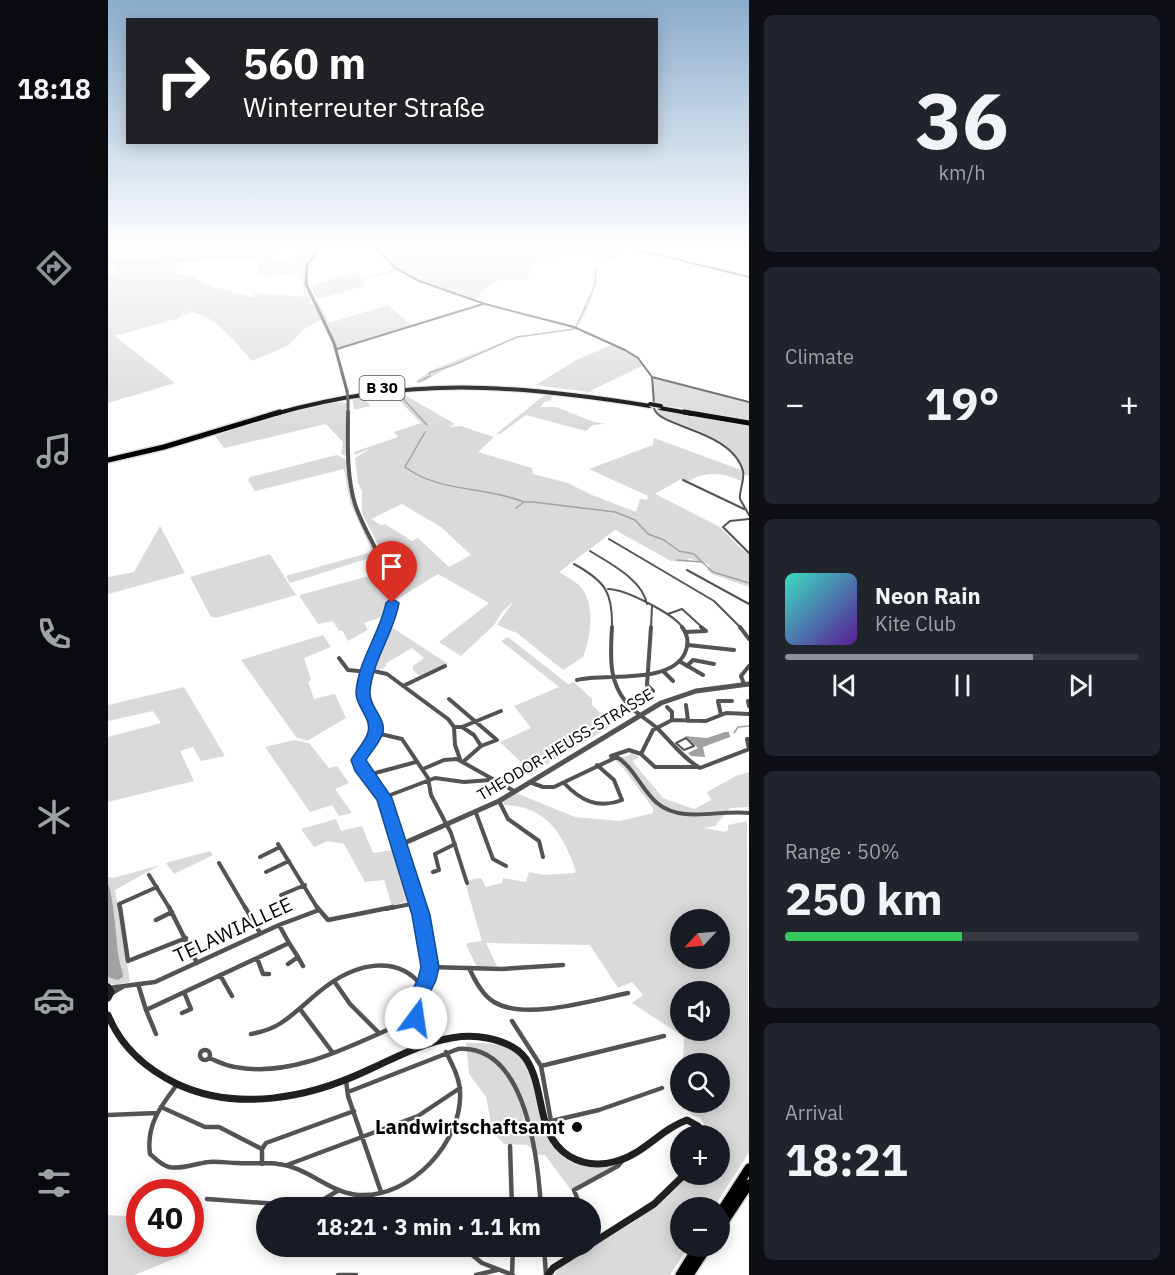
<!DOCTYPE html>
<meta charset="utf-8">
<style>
body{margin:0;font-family:"IBM Plex Sans",sans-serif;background:#20242c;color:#f1f3f6;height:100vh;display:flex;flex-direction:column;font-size:22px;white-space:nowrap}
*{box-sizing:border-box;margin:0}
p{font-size:20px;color:#9ea1a6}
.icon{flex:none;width:33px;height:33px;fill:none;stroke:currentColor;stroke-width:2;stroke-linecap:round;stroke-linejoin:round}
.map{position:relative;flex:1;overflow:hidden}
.drawer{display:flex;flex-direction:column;gap:15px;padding:15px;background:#0d0f14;width:426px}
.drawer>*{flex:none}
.top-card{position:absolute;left:18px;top:18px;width:532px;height:126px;border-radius:0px;box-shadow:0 3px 15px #0003;background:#202124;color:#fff;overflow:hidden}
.needle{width:39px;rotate:244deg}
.tools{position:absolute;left:562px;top:909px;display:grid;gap:12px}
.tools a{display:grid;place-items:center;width:60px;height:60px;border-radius:50%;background:#171b24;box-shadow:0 3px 15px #0003;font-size:30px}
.speed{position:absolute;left:18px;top:1179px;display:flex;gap:12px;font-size:30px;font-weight:700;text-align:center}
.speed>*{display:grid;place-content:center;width:78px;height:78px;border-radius:50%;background:#171b24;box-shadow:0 3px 15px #0003;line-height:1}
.speed .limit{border:9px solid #d22;background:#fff;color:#111}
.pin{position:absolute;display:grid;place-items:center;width:51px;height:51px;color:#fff;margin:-62px -26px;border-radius:50% 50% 50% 0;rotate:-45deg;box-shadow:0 0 6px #0007}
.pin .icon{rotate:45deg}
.me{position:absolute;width:66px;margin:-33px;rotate:14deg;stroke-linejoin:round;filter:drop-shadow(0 0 4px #0008)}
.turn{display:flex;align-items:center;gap:21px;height:126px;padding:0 18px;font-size:27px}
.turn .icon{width:78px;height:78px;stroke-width:2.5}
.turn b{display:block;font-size:42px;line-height:51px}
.big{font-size:45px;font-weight:700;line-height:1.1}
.drawer .tile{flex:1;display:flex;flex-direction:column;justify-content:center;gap:9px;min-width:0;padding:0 21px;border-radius:9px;background:#20242c}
.drawer .dial{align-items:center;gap:0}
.dial b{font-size:78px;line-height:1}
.song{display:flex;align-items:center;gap:18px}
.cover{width:72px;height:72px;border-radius:9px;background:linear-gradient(135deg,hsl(170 70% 55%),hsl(270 70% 35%))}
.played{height:6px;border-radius:3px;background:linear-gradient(90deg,#8c9099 70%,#363941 70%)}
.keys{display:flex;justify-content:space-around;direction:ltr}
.heat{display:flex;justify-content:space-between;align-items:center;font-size:33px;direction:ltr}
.charge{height:9px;border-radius:4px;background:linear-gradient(90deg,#34c759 50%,#363941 0)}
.trip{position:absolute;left:148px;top:1197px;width:345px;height:60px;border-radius:30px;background:#171b24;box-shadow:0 3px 15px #0003;font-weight:700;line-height:60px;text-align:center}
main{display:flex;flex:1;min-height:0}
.dock{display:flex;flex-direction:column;width:108px;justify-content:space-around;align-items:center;background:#090b0e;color:#9ea1a6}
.dock .icon{width:42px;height:42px}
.dock .active{color:#8c9099}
.dock b{font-size:27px;color:#f1f3f6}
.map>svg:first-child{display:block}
</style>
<main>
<nav class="dock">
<b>18:18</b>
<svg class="icon active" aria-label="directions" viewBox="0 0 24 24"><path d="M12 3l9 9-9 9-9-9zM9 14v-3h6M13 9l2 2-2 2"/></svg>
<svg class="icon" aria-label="music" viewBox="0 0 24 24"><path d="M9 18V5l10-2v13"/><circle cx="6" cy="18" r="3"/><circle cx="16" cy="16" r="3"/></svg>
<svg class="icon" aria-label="phone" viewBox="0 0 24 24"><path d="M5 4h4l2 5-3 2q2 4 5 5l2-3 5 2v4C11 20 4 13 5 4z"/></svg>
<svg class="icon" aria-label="climate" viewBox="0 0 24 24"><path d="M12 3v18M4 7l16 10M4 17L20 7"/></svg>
<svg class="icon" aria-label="car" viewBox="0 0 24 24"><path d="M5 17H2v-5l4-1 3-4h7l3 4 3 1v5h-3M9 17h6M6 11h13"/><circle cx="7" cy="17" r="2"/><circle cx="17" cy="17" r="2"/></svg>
<svg class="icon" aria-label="filters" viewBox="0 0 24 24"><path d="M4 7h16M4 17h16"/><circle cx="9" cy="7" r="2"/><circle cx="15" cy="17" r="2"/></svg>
</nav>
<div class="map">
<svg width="641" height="1275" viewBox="0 0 641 1275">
<rect width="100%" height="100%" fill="#fff"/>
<path fill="#dadada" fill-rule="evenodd" d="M0,249H176L164,258H182L193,249H210C198,262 196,272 197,289H195L192,273C176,272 166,277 149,276L151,260L72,261L67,273L82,276L105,287L148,298L146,293L198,297L195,290L199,291L203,300L200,303L205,304L214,319L196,329L181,345L144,361C128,343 108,316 83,312L74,317L77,312L80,311L78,310L71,318L7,336L67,383L0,403V274H7L6,264L0,265Z
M270,249H512L507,260C480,256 448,251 424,266L419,280C389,280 388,276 367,300L312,281L290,270Z
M487,266C492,283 480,314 468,327L470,328C449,334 428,333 409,338C376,348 345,365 315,382H307L324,370L410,336L447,333L467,328L486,285Z
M287,269L289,271L256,280L257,286L209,299L203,287L206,284L249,272L254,278Z
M209,300L221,323L280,305L303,325L229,348L207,302Z
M506,344L524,354L536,365L482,391L490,393L418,384L428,385L470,359Z
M547,378L641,402V419L547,404L545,379Z
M309,388L295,391H298L297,395L347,424L341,427L353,426L386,437L370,452L424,468L425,474L460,483L484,495L528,512L532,499L539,500L540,496L481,469L545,445L546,438L636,471C622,436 584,429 552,417L548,409L641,425V476L635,474L634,481C614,473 599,470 579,482L573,479L547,494L612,527L630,546L641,554V587L604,574L599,570L602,565L580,558L581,562L563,561L507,530L451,572C458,576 465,580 471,585C488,602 483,637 475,657L455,670L409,633L389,625L405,602L395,611L386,625L353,656L331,642L381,603L330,574L288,600L287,583L282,568L254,513V491L250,483L247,458L263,448L247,455L246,452L290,437L286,432L313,423L289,398L288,391L254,396L263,406L246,410L244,396ZM294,504L333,527L363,555L341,567L310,538L304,541L277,524L273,525L263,519Z
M439,393L446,395L442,401L436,402L432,407H448L486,422L497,424L485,425L478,431L418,415L392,434H388Z
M225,402L238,403V456L233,454L235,442L218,424L116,448L107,436L135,427L94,439L206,404Z
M229,455L239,460L245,502L276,569L271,571L265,557L182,583L178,576L264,552L242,502L236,469L147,491L140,480L142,477Z
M52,526L77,573L0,594V577L26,572Z
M162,554L188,595L108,618L103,617L82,577Z
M275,572C284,584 283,601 280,615L256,623L260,630L240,641L234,630L231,631L225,621L210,624L192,597V595Z
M285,628L340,664L311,676L305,670V666L316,658L304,648L277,664L279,666C274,669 269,671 264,667L271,646L279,630Z
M215,635L223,647L196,658L203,680L200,682L206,699L227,694L238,718L199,741L188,737L133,660Z
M400,637L460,684L466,682L484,699V705L505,725L424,773L392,742L423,728L406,706L451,687L393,641Z
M76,687L117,756L93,761L85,747L72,751L86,781L0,802V737L53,723L45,711L0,721V705Z
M186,740L201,743L221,768L229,766L241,783L227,789L244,813L231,816L224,805L202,812L157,747Z
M523,753L530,756V758L524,761L555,798L586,809L603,800L599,792L628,776L641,772V807L622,808L607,826L596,828L617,832L620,830V825L639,821L641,1153L606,1207L573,1208V1246L580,1248L562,1275H446L450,1268L527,1221L581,1175L612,1174V1136L603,1135L592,1118L584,1115L574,1103L612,1102V1064L575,1063L576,1037L524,1003L535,995L524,982L510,988L482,945L378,943L389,966L369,967L358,945L360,943L374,941L358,886L361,880L373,878L378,887L394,883L395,878L418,882L421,872L436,875L466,873L468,871C455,834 439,806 396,805V801L408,793L467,817L512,821L545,813V808L515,768L505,758L520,756ZM573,920H612V958H573ZM573,992H612V1030H573Z
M228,819L233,831L254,826L265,853L284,850L281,840L287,839L303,900L284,906L276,880L257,882L236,844L220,841L206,847L193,829Z
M102,851L105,855L66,874L58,863Z
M52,865L7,890L22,982L7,985L0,983V877L5,878Z
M358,1043C372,1043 387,1042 399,1048C443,1066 418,1143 465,1162C478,1168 492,1165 506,1165L507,1167L463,1190L437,1155H430L419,1145L396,1144L385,1132L378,1097L361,1074Z
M93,1212L80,1253L27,1275H0V1215L31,1217L32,1244H82L83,1213Z"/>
<path fill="#a1a1a1" d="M617,732H621L622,737L595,747L597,757L583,756L580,753L590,748L577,736L599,738Z
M0,884C6,898 8,941 11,959C12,966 15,971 15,977L10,980L0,977Z"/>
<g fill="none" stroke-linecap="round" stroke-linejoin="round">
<path stroke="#a1a1a1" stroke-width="1.5" d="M7,263L96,259
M0,264H5
M468,327L487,285L488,270
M310,382L322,376L321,373L348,364L409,337L466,329
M294,393L297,401L319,425
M317,432L297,467C332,493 377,486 416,502
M408,508L416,502H425L507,512L527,520L540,534L556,540L571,551L586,554L594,562
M569,560L594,562L605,572L641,583
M626,733L630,727L641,726"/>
<defs>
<path id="primary" d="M612,1213L641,1168
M612,1228L641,1184
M572,1275L590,1246
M581,1275L600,1246"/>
<path id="trunk-far1" d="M552,408L585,414
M167,414C300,376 407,384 542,406"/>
<path id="trunk" d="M576,412L641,423
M0,460L56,447L172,412"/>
</defs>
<use href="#primary" stroke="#dbdbdb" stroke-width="12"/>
<use href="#trunk-far1" stroke="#dbdbdb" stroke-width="6"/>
<use href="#trunk" stroke="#dbdbdb" stroke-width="8"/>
<path stroke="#535353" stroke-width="2" d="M578,738L586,746L576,750L568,743Z"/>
<path stroke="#535353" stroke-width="2" d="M269,249L287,268L311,281L377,304L466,327L517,350L530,358L544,377L546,403
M526,249L641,277
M229,349L375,304
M544,377L641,402
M546,408C550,428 623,429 635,471C637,480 631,490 632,499L641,515
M575,480L636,509
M641,519L622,521L615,527L641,553
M501,539L606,601L633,628
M482,551C501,563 534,579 539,604
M466,564C497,581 505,592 504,628
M579,570L641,604
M500,589C517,589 566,614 575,628
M560,614L574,609L595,628
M543,628L544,606"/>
<path stroke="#535353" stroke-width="4" d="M504,627C502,658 500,687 525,709C533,717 543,722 551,730C564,743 575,758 592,768L641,749L639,739H641
M543,627L539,685L545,691
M632,627L641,639
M578,632L598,631L593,627
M580,645L626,650
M231,658L240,670L260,672
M571,661L595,675
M579,666L585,660L606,664
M261,670L279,674L340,719L346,727
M556,672L565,681
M469,680C499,673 562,685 577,653C581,644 580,635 574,627
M636,684L633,676L641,666
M295,686L337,666
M341,699L389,740L373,746L356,761
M640,701L641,706
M578,705L580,721
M559,707L564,712V720
M613,715L610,701H624
M346,727H354L393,711
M346,727L347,745L352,759
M354,727L366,735L373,746
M268,733L294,739L320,778L323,795L343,833L359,883
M503,756L521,750L533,754
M589,767H547L533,754L545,730L564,720L598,721L618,713L641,714
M315,769L336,760L349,759L406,791
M260,775L308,762
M424,783L435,787H446L509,757C527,769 533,789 549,803C574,824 612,809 641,813
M456,783C473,801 490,809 514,800L506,780L489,765
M277,797L327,778L356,782L382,780
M391,801L400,819L431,841L435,857
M368,813L385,859L398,866
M170,844L210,909
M152,857L172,847
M111,863L138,909
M158,872L181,861
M325,872L331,870L327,854L347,844
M41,875L62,909
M173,895L197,885
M12,909L11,904L49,887
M278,909L308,903"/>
<path stroke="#535353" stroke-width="4.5" d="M12,907L20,961L78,938
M61,907L89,963
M137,907L152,933
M209,907L220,920L285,907
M48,920L64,912
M190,957L195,966
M149,958L155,974H161
M180,964L190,957L181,943
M322,967L394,969L455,965
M361,968C367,980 374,995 386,1002C417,1021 486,1000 520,993
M112,975L124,996
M226,981L242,1004L271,1033
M30,984L38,1010L181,943L171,925
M1,988L47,982L171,925L211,910
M4,993L16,986
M192,1009L225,1053
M38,1010L48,1034
M74,1013L83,1009L76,992
M404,1021L433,1066L443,1121
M143,1034C154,1032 164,1029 173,1023C190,1012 203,997 220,985C249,964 289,954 314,986
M92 1055a5 5 0 1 1 10 0a5 5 0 1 1-10 0Z
M101,1058C109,1061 118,1066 127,1067C189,1079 252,1040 307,1018
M433,1066L556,1036
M238,1080L240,1096L273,1192
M68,1086C52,1107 38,1126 42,1154C48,1159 53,1165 61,1167C74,1170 88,1163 101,1162C111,1161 120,1163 129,1163C143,1164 157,1162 170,1164C200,1167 221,1193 251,1195C303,1198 355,1142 352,1091C351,1077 344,1064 338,1052
M240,1092L350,1049C419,1044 430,1160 433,1208
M53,1107L97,1127H111L154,1149
M0,1115L49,1113
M439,1122L491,1110L554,1088
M402,1146L404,1208
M154,1149L158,1143L246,1111
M154,1149V1164
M179,1165L310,1116L352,1088
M263,1195L266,1200L286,1204L288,1208
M99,1199L198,1206L213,1201L231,1190
M473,1208L466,1190L510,1166L514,1161
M436,1246L438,1275
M348,1247L358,1250L374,1263L405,1275
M404,1274L405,1246
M230,1275H248
M368,1275L389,1270"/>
<path stroke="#535353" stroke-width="3" d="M211,249L199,265L198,284L226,343L239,391
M240,399V414"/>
<path stroke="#535353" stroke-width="4" d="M240,412C240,442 238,474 247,504C261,548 298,579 277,628"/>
<path stroke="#535353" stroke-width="5" d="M277,627L261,668L255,694L266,720L268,731L251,762L276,798L311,909
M292,845L391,801L553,703L588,691L641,684"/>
<path stroke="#535353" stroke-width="7" d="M311,907L322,967L306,1013L320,1044"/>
<path stroke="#202020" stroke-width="7" d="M0,987L3,992L0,998
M0,1015C13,1047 38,1069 69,1084C129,1112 200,1098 258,1071C294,1055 338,1029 379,1038C394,1041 409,1046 418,1059C438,1089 427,1135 461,1156C476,1165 492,1166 509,1161C537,1153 553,1129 579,1120L590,1126L597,1136
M483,1244L546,1204L577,1174
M440,1275L445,1268L480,1246"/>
<use href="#primary" stroke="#000" stroke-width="9"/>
<use href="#trunk-far1" stroke="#000" stroke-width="4"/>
<use href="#trunk" stroke="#000" stroke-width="5"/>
<defs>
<path id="trunk-bridge" d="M542,404L553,406"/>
</defs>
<use href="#trunk-bridge" stroke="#dbdbdb" stroke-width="6" stroke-linecap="butt"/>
<path stroke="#535353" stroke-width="3" d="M239,391L240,399"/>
<use href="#trunk-bridge" stroke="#000" stroke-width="4"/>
</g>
<linearGradient id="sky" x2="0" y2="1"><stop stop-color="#8baccc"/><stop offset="0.58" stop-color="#fff"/><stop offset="1" stop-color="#fff" stop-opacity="0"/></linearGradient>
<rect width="641" height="427" fill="url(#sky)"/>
<path fill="#1a73e8" stroke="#114b97" stroke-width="1.5" d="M284,598L291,603C286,633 264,661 262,692C261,707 278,718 275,732C273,741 263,752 258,760L284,798L322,915L331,967L328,980L317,1003V1018L314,1024L308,1026L301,1024L298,1018V1002L310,979L313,967L304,915L269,800L247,771L243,760C248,751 258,741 260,732C264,718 247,706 248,692C250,661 272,633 278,603Z"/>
<circle fill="#000" stroke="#fff" stroke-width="2" cx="469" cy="1127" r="6"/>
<g text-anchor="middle" stroke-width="4.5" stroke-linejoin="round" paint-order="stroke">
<rect fill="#fff" stroke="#4c4c4c" stroke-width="1.5" x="251.5" y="376" width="45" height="24" rx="4.5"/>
<g font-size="15" font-weight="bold" fill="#000">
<text x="274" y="393">B 30</text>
</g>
<g font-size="16" fill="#000" stroke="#fff">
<text transform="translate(457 744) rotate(-31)" y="6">THEODOR-HEUSS-STRASSE</text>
</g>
<g font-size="20" fill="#000" stroke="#fff">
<text transform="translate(125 930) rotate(-25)" y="7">TELAWIALLEE</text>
</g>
<g font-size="20" font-weight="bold" fill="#000" stroke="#fff" text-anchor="end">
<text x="457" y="1134">Landwirtschaftsamt</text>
</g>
</g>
</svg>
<div class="tools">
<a><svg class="needle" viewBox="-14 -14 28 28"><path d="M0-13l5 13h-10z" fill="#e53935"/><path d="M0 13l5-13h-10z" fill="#9ea1a6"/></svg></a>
<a><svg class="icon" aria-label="sound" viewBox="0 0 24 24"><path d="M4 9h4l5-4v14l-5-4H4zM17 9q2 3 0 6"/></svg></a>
<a><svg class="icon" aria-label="search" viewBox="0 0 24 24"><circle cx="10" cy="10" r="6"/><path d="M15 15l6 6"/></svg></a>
<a>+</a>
<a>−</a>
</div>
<div class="speed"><div class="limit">40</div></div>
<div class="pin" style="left:284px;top:603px;background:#d93025"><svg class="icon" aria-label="arrive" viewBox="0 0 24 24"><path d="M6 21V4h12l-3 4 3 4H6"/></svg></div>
<svg class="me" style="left:308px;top:1018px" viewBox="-20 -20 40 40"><circle r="19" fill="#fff"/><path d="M0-13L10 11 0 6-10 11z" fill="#1a73e8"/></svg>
<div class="trip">18:21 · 3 min · 1.1 km</div>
<div class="top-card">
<div class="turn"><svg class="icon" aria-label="right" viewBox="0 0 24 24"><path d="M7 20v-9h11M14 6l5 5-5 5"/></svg><div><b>560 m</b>Winterreuter Straße</div></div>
</div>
</div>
<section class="drawer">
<div class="tile dial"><b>36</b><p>km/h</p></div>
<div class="tile"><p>Climate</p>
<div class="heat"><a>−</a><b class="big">19°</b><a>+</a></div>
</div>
<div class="tile">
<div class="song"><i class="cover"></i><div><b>Neon Rain</b><p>Kite Club</p></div></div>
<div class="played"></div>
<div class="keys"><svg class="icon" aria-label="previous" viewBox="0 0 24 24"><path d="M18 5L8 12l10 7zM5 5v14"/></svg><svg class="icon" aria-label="pause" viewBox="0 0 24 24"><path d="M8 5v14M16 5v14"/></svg><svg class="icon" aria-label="next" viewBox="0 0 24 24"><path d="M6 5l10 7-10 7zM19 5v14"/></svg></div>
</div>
<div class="tile"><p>Range · 50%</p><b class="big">250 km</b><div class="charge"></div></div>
<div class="tile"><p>Arrival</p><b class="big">18:21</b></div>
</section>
</main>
